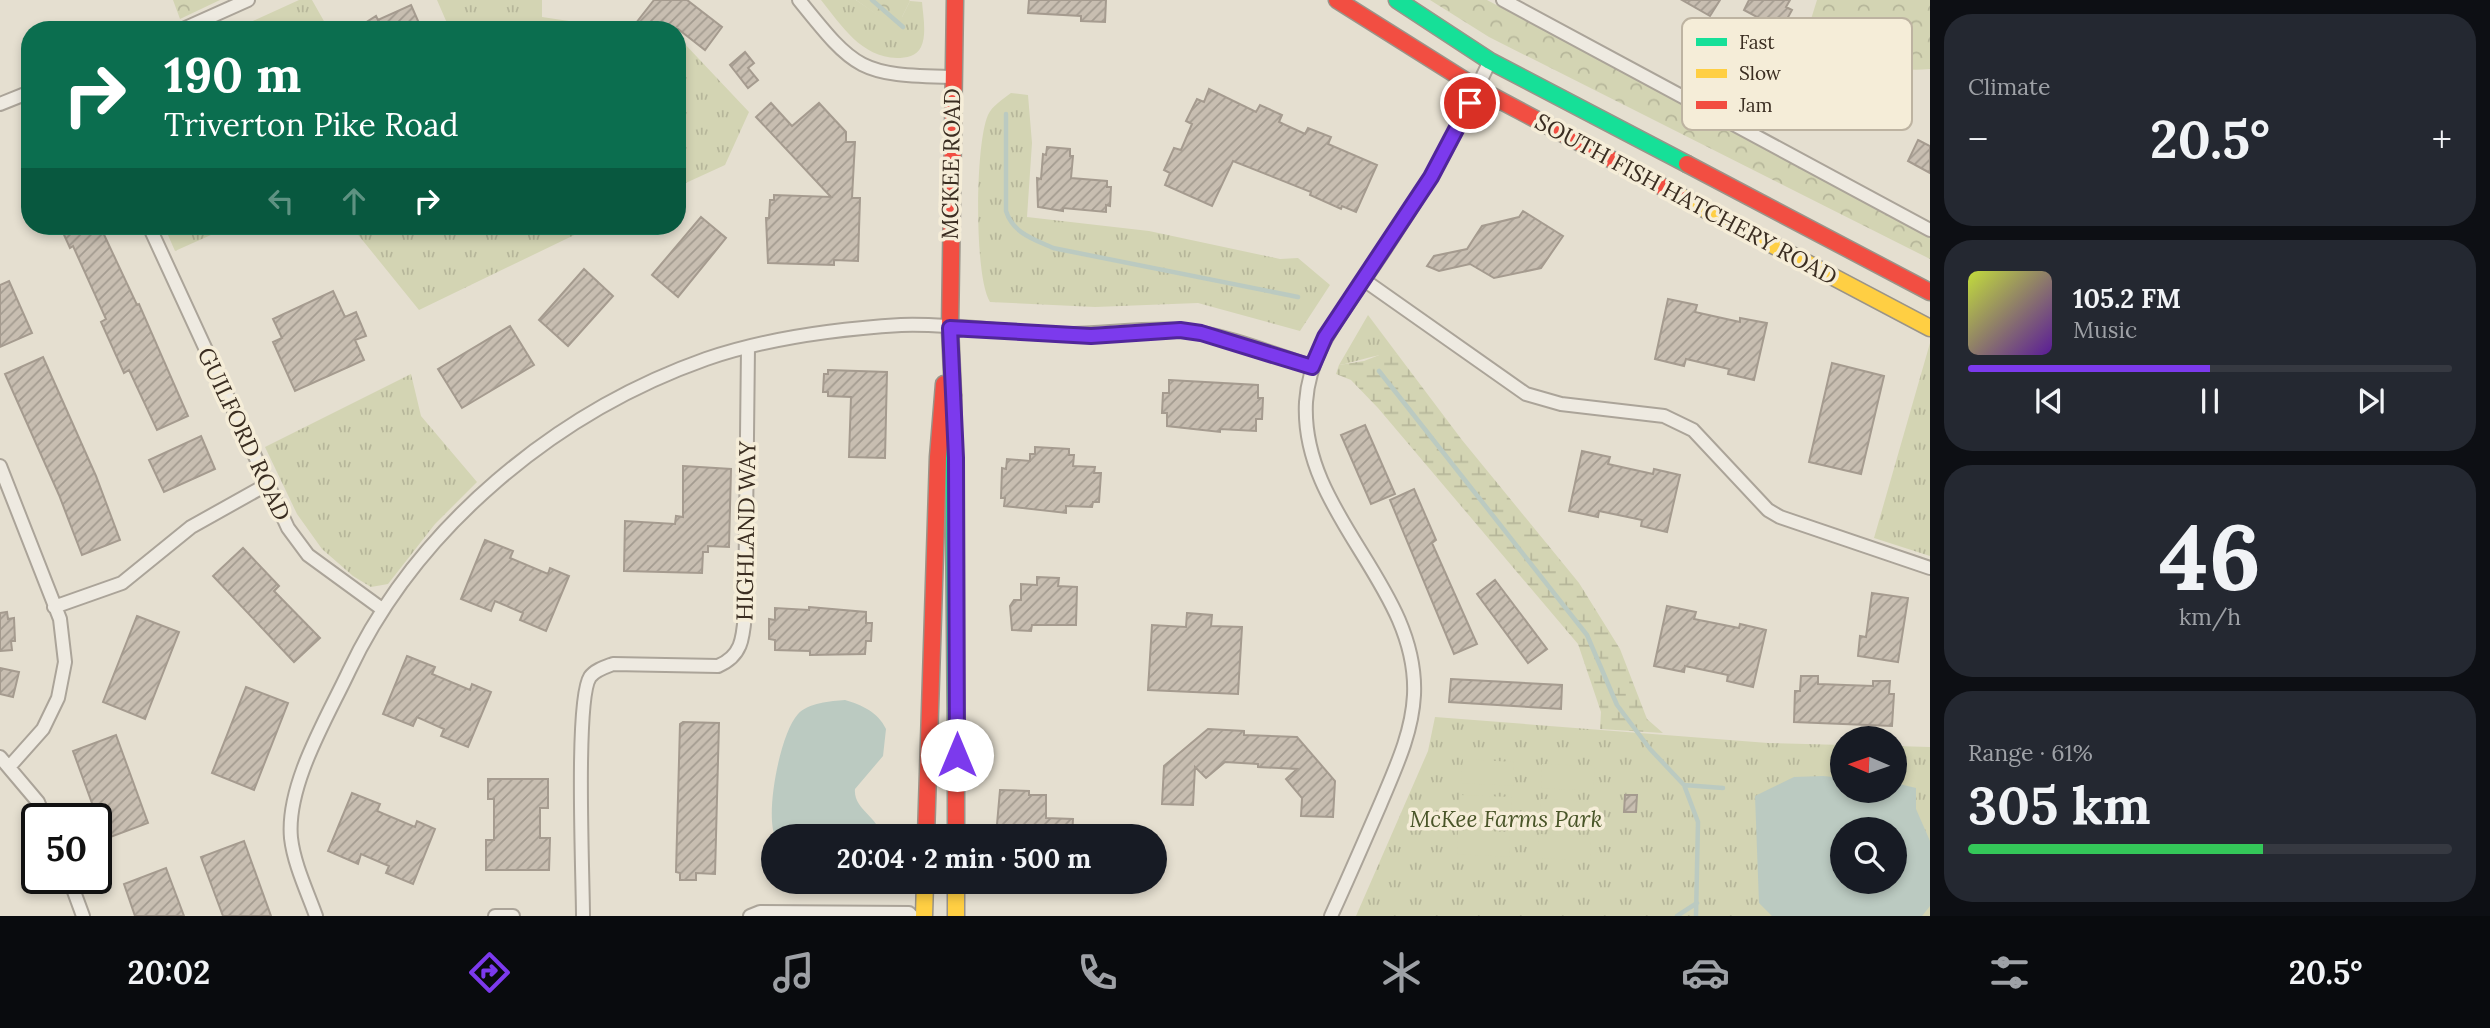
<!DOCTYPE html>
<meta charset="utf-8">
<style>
body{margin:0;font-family:Lora,serif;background:#242831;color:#f1f3f6;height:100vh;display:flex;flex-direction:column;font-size:26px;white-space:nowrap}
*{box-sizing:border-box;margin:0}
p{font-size:23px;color:#9ea1a6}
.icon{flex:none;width:38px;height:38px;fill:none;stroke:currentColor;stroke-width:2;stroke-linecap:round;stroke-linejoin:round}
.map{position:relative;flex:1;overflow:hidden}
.sheet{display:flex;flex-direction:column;gap:14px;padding:14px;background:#0d0f14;width:560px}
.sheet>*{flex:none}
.guide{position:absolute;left:21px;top:21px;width:665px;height:214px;border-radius:28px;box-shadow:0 4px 10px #0003;background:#0b6e4f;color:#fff;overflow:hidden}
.needle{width:46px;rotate:272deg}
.controls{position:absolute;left:1830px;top:726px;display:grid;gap:14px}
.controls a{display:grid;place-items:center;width:77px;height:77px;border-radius:50%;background:#171b24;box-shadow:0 4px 10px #0003;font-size:35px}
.speed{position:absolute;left:21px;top:803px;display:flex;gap:14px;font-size:35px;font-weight:700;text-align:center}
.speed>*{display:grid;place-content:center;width:91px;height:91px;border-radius:50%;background:#171b24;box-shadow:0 4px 10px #0003;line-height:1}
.speed .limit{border:4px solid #111;border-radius:10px;background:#fff;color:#111}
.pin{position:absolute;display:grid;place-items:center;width:60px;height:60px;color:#fff;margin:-30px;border:4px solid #fff;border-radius:50%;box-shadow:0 2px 7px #0007}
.me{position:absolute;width:77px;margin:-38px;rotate:0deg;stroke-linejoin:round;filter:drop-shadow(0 0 5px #0008)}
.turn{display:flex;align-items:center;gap:24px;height:147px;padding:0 28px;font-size:32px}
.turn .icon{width:91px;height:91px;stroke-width:2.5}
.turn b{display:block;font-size:49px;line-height:60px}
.lanes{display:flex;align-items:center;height:66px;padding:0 28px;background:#0003;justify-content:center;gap:35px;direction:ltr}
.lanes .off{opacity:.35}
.big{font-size:52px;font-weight:800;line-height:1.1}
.sheet .tile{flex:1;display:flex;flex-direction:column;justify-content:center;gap:10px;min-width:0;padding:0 24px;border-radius:28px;background:#242831}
.sheet .dial{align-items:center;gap:0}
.dial b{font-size:91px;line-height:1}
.song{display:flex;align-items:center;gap:21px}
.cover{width:84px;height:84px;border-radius:10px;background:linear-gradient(135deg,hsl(70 70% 55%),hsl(270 70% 35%))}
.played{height:7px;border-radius:4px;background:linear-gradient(90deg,#7c3aed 50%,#363941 50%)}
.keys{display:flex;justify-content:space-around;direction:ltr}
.heat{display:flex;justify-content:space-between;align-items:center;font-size:38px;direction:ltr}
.charge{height:10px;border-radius:5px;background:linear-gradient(90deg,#34c759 61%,#363941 0)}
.trip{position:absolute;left:761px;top:824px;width:406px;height:70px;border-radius:35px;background:#171b24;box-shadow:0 4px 10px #0003;font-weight:800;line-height:70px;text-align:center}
.tab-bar{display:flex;height:112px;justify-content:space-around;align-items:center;background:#090b0e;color:#9ea1a6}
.tab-bar .icon{width:49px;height:49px}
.tab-bar .active{color:#7c3aed}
.tab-bar b{font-size:32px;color:#f1f3f6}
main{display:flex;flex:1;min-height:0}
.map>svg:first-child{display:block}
</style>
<main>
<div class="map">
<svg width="1930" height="916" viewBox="0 0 1930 916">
<defs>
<pattern id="grass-tufts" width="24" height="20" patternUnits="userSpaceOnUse" patternTransform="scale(1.75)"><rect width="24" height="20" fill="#d3d4b3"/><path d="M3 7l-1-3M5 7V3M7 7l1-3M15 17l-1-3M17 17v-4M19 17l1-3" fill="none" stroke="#b6b69a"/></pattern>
<pattern id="forest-crowns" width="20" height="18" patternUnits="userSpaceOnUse" patternTransform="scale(1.75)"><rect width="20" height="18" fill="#d3d4b3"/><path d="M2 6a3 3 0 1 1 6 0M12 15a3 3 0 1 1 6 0" fill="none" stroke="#b6b69a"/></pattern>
<pattern id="wetland-marsh" width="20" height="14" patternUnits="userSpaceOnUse" patternTransform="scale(1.75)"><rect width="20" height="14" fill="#d3d4b3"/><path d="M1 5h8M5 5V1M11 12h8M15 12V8" fill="none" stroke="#b6b69a"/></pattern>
<pattern id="building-hatch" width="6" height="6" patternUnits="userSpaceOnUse" patternTransform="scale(1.75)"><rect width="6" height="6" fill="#c8beb1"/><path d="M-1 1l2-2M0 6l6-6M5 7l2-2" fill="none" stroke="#a39b90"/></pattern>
</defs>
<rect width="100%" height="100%" fill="#e5dfd0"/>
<path fill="url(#grass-tufts)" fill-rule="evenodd" d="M299,0H312L329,30H233Z
M437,0H542V17L630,30H450Z
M821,0H856L881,17H902L910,1L922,2C923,15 927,35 921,47C917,56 906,58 897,58C861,57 842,26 821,0Z
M681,40L749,112L725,165L677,187V45Z
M1011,93L1028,95L1032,143L1027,217L1149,231L1280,259L1298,258L1330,285L1300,331L1198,303L1095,307L990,302C974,277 975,144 988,115C992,106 1003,99 1011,93Z
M164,226H231L175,251Z
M351,226H593L419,310Z
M1368,315L1398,355C1382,351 1357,362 1339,365Z
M1930,343V556L1874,538Z
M411,374L421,416L477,482L435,524L388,584L371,587L353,576L322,549L297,514L265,447Z
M1435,717L1768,743L1843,745V791H1895V746L1930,747V916H1356L1428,751ZM1843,830H1895V882H1843Z"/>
<path fill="url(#forest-crowns)" d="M173,0H220L180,19Z
M856,0H909L910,1L902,17H880Z
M1430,0H1487L1930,236V259L1489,37Z
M1817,0H1930V69C1885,73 1843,58 1807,32Z"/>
<path fill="url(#wetland-marsh)" d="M1387,352L1398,355L1462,440L1579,583L1620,649L1647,719L1663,733L1600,729L1601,712L1578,644L1378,408L1351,380L1336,374L1339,365L1364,361Z"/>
<path fill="#d3d4b3" d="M1463,759L1514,762L1513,786L1461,783Z
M1542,764L1595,766L1593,791L1541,788Z
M1460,795L1512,797L1511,821L1459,819Z
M1541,799L1592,802L1591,826L1540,823Z
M1458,830L1510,832L1509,857L1457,854Z
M1539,834L1591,837L1590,861L1537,858Z"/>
<path fill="#bbcac1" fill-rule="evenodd" d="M845,700C862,705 878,712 886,729L883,756L855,789C853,809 879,817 881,836H775C765,814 780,733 798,714C808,703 831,701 845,700Z
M1823,776L1843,778V791H1895V783L1916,788V809L1930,841V906L1922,916H1772L1759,903L1755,796L1794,777ZM1843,830H1895V882H1843Z"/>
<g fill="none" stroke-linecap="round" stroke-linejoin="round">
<path stroke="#bbcac1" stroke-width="4.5" d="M872,0L903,27
M1006,114V211C1013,233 1033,239 1053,248L1298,297
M1379,371L1587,635L1617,705L1650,749L1684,785L1698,822L1696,916
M1684,785L1723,788
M1677,916L1697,903"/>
</g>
<path fill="url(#building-hatch)" stroke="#a59b8f" stroke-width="2" d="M654,0H687L722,27L705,50L678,29L645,30L636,23Z
M1029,0H1106L1105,22L1081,21V16L1028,13Z
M1682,0H1720L1710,16Z
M1749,0H1790L1786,7L1792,10L1781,30L1744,10Z
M411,5L422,30H354L376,16L378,20Z
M745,52L754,63L748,68L758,80L748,88L730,65Z
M1209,89L1256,112L1260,105L1282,115L1279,122L1305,134L1308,128L1331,137L1328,144L1377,165L1356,212L1342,206L1341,209L1310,195L1311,192L1233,161L1212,206L1165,185L1170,173L1164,170L1174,148L1181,150L1192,124L1186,121L1197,99L1204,102Z
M771,103L792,126L819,103L846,132V142H855L852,198H860L858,261L834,260V265L768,263L766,218H769L770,200H774V195L831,197L756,117Z
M1918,140L1930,146V173L1908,161Z
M1047,147L1070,149V156H1073L1071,178L1107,181V187H1111L1110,206L1106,205V212L1063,208V211L1038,207L1037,178L1041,179L1043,154L1046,155Z
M1523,211L1563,236L1541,268L1494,278L1470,264L1439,271L1427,266L1434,256L1467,249L1482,226L1519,217Z
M701,217L726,238L678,297L652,275Z
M60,226H100L137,305L139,304L188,416L157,430L129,370L124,373L101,322L106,319L73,246L70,248Z
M584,269L613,296L568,346L539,320Z
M9,281L32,333L0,347V285Z
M333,291L345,317L356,312L366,336L355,340L364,360L295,391L273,342L282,338L273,319Z
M1668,299L1697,305L1695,312L1740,322V318L1767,323L1754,380L1728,374L1729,369L1686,359L1684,366L1655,359Z
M510,326L534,365L462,408L438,369Z
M43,357L96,476L120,540L82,555L59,495L5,374Z
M1832,363L1884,376L1861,474L1809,462Z
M828,370L887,372L885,458L849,457L851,397L828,396V392H823L824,374H828Z
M1169,380L1258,385V398H1263L1262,419H1256V431L1220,429V432L1167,426V413H1162L1163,393H1169Z
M1365,425L1395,494L1371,504L1341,435Z
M201,436L215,469L164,492L149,460Z
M1035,447L1069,449V455H1074L1073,466L1095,467L1094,473H1101L1099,502H1093L1092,507L1066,506V513L1004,506L1005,498H1001L1002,468L1006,469L1007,459L1030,461V454H1035Z
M1582,451L1610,457L1608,464L1653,474L1654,469L1680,475L1667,532L1641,526L1642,520L1599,511L1598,517L1569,511Z
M683,466L731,469L729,547L708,546V552H703L702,573L624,571L625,521L675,524L676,516L683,517Z
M1414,489L1436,540L1432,543L1477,644L1454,654L1390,500Z
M485,540L513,551L510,558L548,574L550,568L569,576L546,631L520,620L523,613L495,601L491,611L461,599Z
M243,548L279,586L274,591L320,638L294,662L213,576Z
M1037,577L1059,578L1058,586L1077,587L1076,625H1032L1031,631L1012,630L1010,606L1014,600H1021V584L1037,585Z
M1495,580L1547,649L1528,663L1477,594Z
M1872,593L1908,598L1898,662L1858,656L1860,636L1866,637Z
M1667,606L1696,612L1694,619L1739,628L1740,624L1766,630L1753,687L1727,681L1728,675L1685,666L1684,672L1654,666Z
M809,607L866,612V623H872L871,641H866L865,654L810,655V651L775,650V640L769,639V619L775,620V608L809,610Z
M7,612L8,619L14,618L15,641H11L12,650L0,651V613Z
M1187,613L1212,615L1211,626L1242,627L1238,694L1148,690L1152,625L1186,627Z
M137,616L179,632L145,719L103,702Z
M407,656L435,667L432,674L470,690L472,684L491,692L468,747L441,736L444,729L417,717L413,726L383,714Z
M0,668L19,672L13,697L0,694Z
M1801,676H1818V684L1873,686V681H1890L1889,694H1894L1892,726L1794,722L1795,691H1800Z
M1451,679L1562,685L1561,709L1449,702Z
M246,687L288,703L254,790L212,773Z
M683,722L719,723L715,874L696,873V880H680V873L676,872L680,724Z
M1208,729L1244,731V735L1297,737L1335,781L1333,817L1301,816L1302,798L1286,779L1297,769L1258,767V764L1225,762L1206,778L1195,767L1193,805L1162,804L1164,766Z
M116,735L148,823L105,839L73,751Z
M488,779H548V808H540V838H550L549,870H486V840H494V799H488Z
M1000,790L1029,791V795H1046V818L1073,819L1072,836H996Z
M352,793L380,804L377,811L415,827L417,821L435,829L413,884L386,873L389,866L361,854L358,864L328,851Z
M1625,795H1637L1636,812H1624Z
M244,841L271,916H223L201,857Z
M166,868L184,916H135L124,884Z"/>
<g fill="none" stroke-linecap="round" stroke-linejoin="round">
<defs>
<path id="street" d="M799,0C856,71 860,75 952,77
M1503,0L1930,230
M181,30L248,0
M0,104L30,92
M149,226L288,528L308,555L382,609
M1364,280L1526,394L1561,404L1664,416L1693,430L1768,510L1780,517L1930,568
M0,466L60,619L65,662L58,698L43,729L10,766
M54,607L122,583L191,527L266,485
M0,757L38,802L45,819
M69,878L83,916
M316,916C307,891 294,864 291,838C286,785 327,718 349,671C417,527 556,412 706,359C767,338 836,329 901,325C950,323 1002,332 1051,334C1095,336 1139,327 1181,330C1225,334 1271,353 1313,367
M495,916H513
M583,916C583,877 575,700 590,677C595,670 605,667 613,664L718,666C742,656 743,638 745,614L748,347
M750,916L760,912L909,913L912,916
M1331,916C1348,879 1364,842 1380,805C1395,769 1412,734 1414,695C1419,586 1300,514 1306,402C1309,354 1338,319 1364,280C1387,247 1409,213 1430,178C1453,141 1471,100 1490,61"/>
<path id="fast" d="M1397,0L1490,61L1687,164
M953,395L956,739"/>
<path id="slow" d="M1678,195L1930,328
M956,882V916
M924,916L925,882"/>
<path id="jam" d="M1337,0L1477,88L1678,195
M1687,164L1930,292
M953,395L950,328L955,0
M956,739V836
M926,836L938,457L944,384"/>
</defs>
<use href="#street" stroke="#aba499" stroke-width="16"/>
<use href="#fast" stroke="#9a9489" stroke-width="19"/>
<use href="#slow" stroke="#9a9489" stroke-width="19"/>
<use href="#jam" stroke="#9a9489" stroke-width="19"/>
<use href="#street" stroke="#eeeae1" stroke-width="12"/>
<use href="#fast" stroke="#16e098" stroke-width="16"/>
<use href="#slow" stroke="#ffcf43" stroke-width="16"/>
<use href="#jam" stroke="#f24e42" stroke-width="16"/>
</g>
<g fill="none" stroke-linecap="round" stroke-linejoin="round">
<defs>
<path id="route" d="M957,755L956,458L950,328L1091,336L1180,330L1201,333L1312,367L1325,337L1431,177L1470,103"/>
</defs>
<use href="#route" stroke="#51269a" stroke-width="18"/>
<use href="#route" stroke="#7c3aed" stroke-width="12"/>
</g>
<g text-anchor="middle" stroke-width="7" stroke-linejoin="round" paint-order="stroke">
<g font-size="23" fill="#3a2d21" stroke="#f5edd8">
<text transform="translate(951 164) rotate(-89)" y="8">MCKEE ROAD</text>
<text transform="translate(1686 199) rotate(28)" y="8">SOUTH FISH HATCHERY ROAD</text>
<text transform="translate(244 434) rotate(65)" y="8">GUILFORD ROAD</text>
<text transform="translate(746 531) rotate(-89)" y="8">HIGHLAND WAY</text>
</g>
<g font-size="23" font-style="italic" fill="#495528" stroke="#f5edd8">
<text x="1506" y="827">McKee Farms Park</text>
</g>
</g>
<rect x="1682" y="18" width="230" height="112" rx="10" fill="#f5edd8" stroke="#bdb3a1" stroke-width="2"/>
<rect x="1696" y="38" width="31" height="8" fill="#16e098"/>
<rect x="1696" y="69" width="31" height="9" fill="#ffcf43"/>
<rect x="1696" y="101" width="31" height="8" fill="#f24e42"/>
<g font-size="19" fill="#3a2d21">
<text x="1739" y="49">Fast</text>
<text x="1739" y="80">Slow</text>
<text x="1739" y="112">Jam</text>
</g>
</svg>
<div class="controls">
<a><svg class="needle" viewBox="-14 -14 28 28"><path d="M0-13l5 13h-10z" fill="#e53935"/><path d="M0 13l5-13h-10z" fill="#9ea1a6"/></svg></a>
<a><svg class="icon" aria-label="search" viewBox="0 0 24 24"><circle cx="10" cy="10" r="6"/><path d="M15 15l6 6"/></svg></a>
</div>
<div class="speed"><div class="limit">50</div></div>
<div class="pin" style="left:1470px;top:103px;background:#d93025"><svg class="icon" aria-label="arrive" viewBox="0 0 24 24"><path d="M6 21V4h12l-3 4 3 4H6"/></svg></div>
<svg class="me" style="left:957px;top:755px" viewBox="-20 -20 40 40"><circle r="19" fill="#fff"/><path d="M0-13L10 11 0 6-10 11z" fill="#7c3aed"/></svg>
<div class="trip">20:04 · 2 min · 500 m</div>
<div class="guide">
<div class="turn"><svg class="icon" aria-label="right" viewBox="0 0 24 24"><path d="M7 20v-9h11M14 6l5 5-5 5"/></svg><div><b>190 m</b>Triverton Pike Road</div></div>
<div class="lanes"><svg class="icon off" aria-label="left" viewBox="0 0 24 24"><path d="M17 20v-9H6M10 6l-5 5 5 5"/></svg><svg class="icon off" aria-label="ahead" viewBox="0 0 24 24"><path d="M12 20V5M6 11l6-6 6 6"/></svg><svg class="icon" aria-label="right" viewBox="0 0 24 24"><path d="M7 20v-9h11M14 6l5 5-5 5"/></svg></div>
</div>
</div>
<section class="sheet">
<div class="tile"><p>Climate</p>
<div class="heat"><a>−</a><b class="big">20.5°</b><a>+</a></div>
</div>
<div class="tile">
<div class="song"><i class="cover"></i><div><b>105.2 FM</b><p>Music</p></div></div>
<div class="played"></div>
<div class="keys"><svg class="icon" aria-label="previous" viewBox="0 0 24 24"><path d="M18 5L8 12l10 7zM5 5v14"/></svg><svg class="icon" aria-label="pause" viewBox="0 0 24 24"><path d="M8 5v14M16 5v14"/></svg><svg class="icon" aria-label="next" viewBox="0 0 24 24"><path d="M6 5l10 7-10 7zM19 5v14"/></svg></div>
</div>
<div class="tile dial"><b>46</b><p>km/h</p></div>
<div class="tile"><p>Range · 61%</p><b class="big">305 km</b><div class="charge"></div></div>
</section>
</main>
<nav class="tab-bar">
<b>20:02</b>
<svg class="icon active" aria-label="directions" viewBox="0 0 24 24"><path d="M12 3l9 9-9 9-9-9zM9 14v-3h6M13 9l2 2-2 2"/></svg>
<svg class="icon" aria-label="music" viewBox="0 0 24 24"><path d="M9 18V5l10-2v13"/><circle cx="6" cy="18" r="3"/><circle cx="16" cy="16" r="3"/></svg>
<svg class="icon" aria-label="phone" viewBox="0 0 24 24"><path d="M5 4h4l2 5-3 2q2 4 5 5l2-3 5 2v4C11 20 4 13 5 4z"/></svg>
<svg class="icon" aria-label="climate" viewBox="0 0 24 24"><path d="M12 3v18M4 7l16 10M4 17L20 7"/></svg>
<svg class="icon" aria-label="car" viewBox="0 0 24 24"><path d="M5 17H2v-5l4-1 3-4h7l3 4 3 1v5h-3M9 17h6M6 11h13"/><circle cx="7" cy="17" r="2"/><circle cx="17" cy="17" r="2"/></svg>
<svg class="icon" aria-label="filters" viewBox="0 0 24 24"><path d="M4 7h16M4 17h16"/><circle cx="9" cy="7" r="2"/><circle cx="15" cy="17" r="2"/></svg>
<b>20.5°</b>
</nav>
